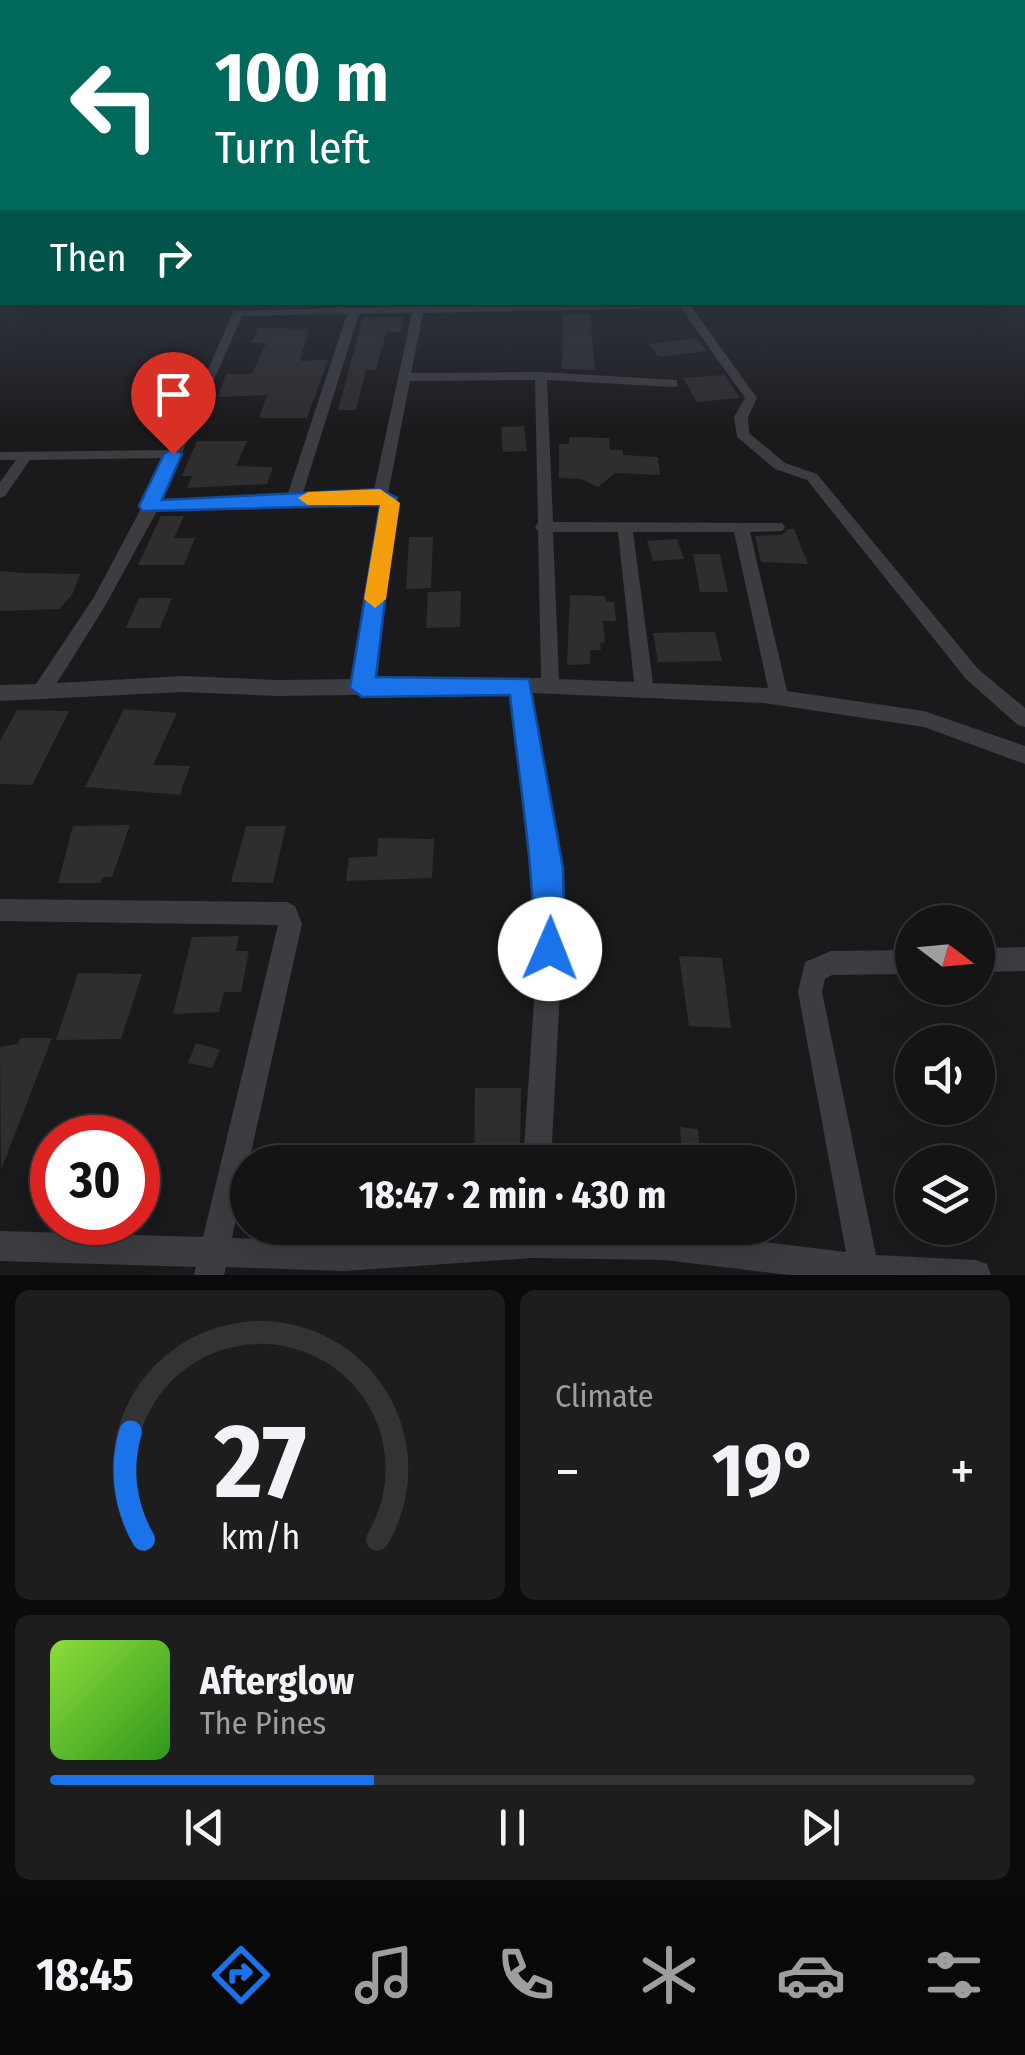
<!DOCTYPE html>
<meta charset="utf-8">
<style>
body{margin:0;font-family:"Fira Sans Condensed",sans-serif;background:#1d1d1e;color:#f1f3f6;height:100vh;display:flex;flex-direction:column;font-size:38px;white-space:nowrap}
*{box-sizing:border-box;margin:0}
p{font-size:32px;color:#9d9ea0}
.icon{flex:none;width:55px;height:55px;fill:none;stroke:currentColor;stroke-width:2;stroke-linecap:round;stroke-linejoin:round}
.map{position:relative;height:1275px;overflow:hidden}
.details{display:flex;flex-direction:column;gap:15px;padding:15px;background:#0b0b0c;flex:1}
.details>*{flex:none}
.hud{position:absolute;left:0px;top:0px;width:1025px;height:305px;box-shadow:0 10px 40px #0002,0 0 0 2px #333334;background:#00695c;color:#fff;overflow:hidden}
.needle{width:65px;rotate:106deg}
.fabs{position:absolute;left:895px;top:905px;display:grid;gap:20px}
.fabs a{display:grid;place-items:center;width:100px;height:100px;border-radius:50%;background:#141415;box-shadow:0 10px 40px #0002,0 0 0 2px #333334;font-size:50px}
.speed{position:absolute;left:30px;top:1115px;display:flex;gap:20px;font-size:50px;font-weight:700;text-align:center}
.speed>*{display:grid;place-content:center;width:130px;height:130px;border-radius:50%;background:#141415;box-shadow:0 10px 40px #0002,0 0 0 2px #333334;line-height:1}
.speed .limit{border:15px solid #d22;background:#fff;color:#111}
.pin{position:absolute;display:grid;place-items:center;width:85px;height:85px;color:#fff;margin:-102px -42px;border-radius:50% 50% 50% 0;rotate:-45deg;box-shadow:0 0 10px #0007}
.pin .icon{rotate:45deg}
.me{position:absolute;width:110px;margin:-55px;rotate:1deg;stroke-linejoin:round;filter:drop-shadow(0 0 8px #0008)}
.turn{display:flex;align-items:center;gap:35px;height:210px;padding:0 50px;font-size:45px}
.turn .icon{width:130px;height:130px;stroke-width:2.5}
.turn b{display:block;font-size:70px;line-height:85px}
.then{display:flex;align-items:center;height:95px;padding:0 50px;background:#0003;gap:20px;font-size:38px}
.big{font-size:75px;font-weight:700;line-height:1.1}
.details .widget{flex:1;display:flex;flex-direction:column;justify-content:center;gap:15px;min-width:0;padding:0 35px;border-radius:15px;background:#1d1d1e}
.details .dial{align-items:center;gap:0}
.dial svg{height:260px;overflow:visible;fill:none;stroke:#333334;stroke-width:7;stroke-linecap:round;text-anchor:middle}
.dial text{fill:#f1f3f6;stroke:none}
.song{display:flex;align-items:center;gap:30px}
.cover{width:120px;height:120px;border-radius:15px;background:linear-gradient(135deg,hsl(90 70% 55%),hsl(110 70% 35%))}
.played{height:10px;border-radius:5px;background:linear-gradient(90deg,#1a73e8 35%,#333334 35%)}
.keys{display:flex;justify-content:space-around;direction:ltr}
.heat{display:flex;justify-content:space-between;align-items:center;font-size:55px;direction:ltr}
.details .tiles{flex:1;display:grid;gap:15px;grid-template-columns:1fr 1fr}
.widget:last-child{grid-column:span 2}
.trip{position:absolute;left:230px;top:1145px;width:565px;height:100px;border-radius:50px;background:#141415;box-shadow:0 10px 40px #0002,0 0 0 2px #333334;font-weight:700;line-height:100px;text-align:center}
.tab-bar{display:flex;height:160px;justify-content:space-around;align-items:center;background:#080808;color:#9d9ea0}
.tab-bar .icon{width:70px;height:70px}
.tab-bar .on{color:#1a73e8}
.tab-bar b{font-size:45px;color:#f1f3f6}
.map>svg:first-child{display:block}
</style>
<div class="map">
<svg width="1025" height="1275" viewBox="0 0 1025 1275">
<rect width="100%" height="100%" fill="#1a1a1c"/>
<path fill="#2e2d30" d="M563,314H590L595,370L562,369Z
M403,317L400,332H386L376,370H366L356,410H338L363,318Z
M258,328L309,329L300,361L328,360L307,418H259L267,395L218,397L226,374H252L266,343H251Z
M696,338L707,351L659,357L648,344Z
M724,375L740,398L697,402L683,378Z
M524,426L527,451L503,452L501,427Z
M569,437L609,438L610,450H623V455L658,457L660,475L615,473L598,487L581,479L559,478V444H569Z
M197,441H247L236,466L273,467L267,484L187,488L192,476H182Z
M161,516H184L174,538H195L184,565H138Z
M788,529H794L808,564L761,562L755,536L782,535Z
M409,537H433L431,588L406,589Z
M677,539L684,559L653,561L647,541Z
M693,554H720L728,592H700Z
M0,571L21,573L80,574L72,595L59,609L0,611Z
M461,591L460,627L426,628L428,592Z
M570,595L605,596L606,602H614L616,621H603L605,642L600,643L601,650H590V664L567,665Z
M139,598H172L160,628H126Z
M691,632H715L722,661L658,662L653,633Z
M124,709L177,713L153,765L190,766L180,795L85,787Z
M17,710L69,711L32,785L0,784V741Z
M130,825L112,877H103L100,883H58L73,826Z
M246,826H286L273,883L231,882Z
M378,838L434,839L432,878L346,881L349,858L377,856Z
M239,936L236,951H249L241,992H224L219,1012L173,1014L192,937Z
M679,956L722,958L731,1028L689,1026Z
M78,973L142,974L121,1039L56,1040Z
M21,1038H52L1,1170L0,1047L18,1044Z
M196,1043L220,1050L212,1068L188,1063Z
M475,1088H521L520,1162H474Z
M680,1127L698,1129L700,1156L682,1155Z"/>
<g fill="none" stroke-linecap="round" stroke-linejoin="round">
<path fill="#3c3c41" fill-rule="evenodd" d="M1022,275H1025V281H1022Z
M338,302H348L347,308L688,302L757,398L748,417L749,433L785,463L817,474L978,669L1025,708V727L1018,725L966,679L807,480L775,469L737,437L734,417L745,398L681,308L423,313L411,373L541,372L677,380V386L673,387L547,380L553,522L782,523L785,527L782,531L750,532L787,691L924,711L1025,746V764L924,727L764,703L530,693L564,914L551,1162H523L540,914L512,693L277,696L183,692L0,701V685L36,684L94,597L168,458L30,460L5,496L0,498V482L16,460H0V452L172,450L234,311L336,308ZM412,313L373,494L302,496L359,314ZM347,314L287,496L161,501L242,316ZM535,380L538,523L535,527L538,531L541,678L372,679L397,503L388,494L410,381ZM382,503L354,679L277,680L183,676L57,683L105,606L157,511ZM553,532H618L634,682L559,679ZM633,532H734L768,688L653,683Z
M0,899L287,902L295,906L302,924L232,1238L344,1241L532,1228L664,1230L846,1252L798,992L805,962L831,951L912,950V974L832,975L825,979L822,992L876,1255L976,1260L987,1264L991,1275H789L664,1260L532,1258L344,1271L226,1267L224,1275H194L196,1267L0,1261V1231L203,1237L278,925L0,921Z
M1025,947V971L978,972V948Z"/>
</g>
<linearGradient id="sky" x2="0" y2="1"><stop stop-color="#0e0e0f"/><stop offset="0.59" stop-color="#383e4b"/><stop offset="1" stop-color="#383e4b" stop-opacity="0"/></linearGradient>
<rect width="1025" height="432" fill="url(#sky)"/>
<path fill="#1a73e8" stroke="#114b97" stroke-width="2.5" d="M173,448L182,454L162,500L380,489L397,498L376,677L529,679L563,868L565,949L561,960L550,964L539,960L534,949C534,864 519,781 510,695L362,697L350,688L380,505L142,511L139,506L164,454Z"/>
<path fill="#f59e0b" d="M380,489L400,503L386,599L375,608L364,599L380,505H308L298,498L308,492Z"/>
</svg>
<div class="fabs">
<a><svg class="needle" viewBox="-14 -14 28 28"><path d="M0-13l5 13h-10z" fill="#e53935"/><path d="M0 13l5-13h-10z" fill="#9d9ea0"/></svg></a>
<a><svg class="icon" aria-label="sound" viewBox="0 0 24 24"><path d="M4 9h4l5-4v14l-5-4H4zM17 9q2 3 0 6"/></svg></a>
<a><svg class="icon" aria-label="layers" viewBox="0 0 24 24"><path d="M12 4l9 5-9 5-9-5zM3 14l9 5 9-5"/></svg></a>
</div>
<div class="speed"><div class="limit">30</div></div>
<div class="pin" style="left:173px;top:454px;background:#d93025"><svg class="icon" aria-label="arrive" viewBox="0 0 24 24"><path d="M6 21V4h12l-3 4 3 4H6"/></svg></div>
<svg class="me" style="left:550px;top:949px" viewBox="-20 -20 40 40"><circle r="19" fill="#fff"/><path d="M0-13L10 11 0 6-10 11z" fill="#1a73e8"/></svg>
<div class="trip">18:47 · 2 min · 430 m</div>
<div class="hud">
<div class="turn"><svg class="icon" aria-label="left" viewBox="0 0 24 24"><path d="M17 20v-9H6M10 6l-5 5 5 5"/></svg><div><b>100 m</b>Turn left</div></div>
<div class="then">Then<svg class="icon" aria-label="right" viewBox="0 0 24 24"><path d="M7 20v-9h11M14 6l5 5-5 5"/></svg></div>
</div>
</div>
<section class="details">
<div class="tiles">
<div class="widget dial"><svg viewBox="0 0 100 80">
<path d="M14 69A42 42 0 1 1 86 69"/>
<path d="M14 69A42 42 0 0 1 10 36" stroke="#1a73e8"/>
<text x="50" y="56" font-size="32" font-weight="700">27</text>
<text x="50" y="72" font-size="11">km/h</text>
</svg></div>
<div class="widget"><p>Climate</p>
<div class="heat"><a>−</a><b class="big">19°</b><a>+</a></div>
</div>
<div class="widget">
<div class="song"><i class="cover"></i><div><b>Afterglow</b><p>The Pines</p></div></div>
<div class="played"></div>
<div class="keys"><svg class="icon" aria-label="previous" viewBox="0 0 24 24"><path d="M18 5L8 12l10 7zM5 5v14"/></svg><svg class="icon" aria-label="pause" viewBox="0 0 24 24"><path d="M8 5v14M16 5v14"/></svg><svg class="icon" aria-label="next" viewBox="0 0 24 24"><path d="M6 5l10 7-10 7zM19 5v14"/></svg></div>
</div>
</div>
</section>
<nav class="tab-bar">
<b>18:45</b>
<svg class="icon on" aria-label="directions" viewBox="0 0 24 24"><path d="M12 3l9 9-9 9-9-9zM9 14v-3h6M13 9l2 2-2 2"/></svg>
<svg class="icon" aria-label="music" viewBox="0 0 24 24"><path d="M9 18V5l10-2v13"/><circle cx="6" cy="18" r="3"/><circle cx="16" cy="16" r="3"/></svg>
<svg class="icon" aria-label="phone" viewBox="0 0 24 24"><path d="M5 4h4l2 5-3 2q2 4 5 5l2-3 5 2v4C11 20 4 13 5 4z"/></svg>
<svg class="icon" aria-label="climate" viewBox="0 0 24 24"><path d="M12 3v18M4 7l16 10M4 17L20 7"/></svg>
<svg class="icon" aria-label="car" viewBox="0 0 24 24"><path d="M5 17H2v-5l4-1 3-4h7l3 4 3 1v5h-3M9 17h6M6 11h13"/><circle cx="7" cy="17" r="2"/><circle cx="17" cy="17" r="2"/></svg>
<svg class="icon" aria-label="filters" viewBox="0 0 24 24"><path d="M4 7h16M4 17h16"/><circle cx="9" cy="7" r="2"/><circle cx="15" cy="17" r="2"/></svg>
</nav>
